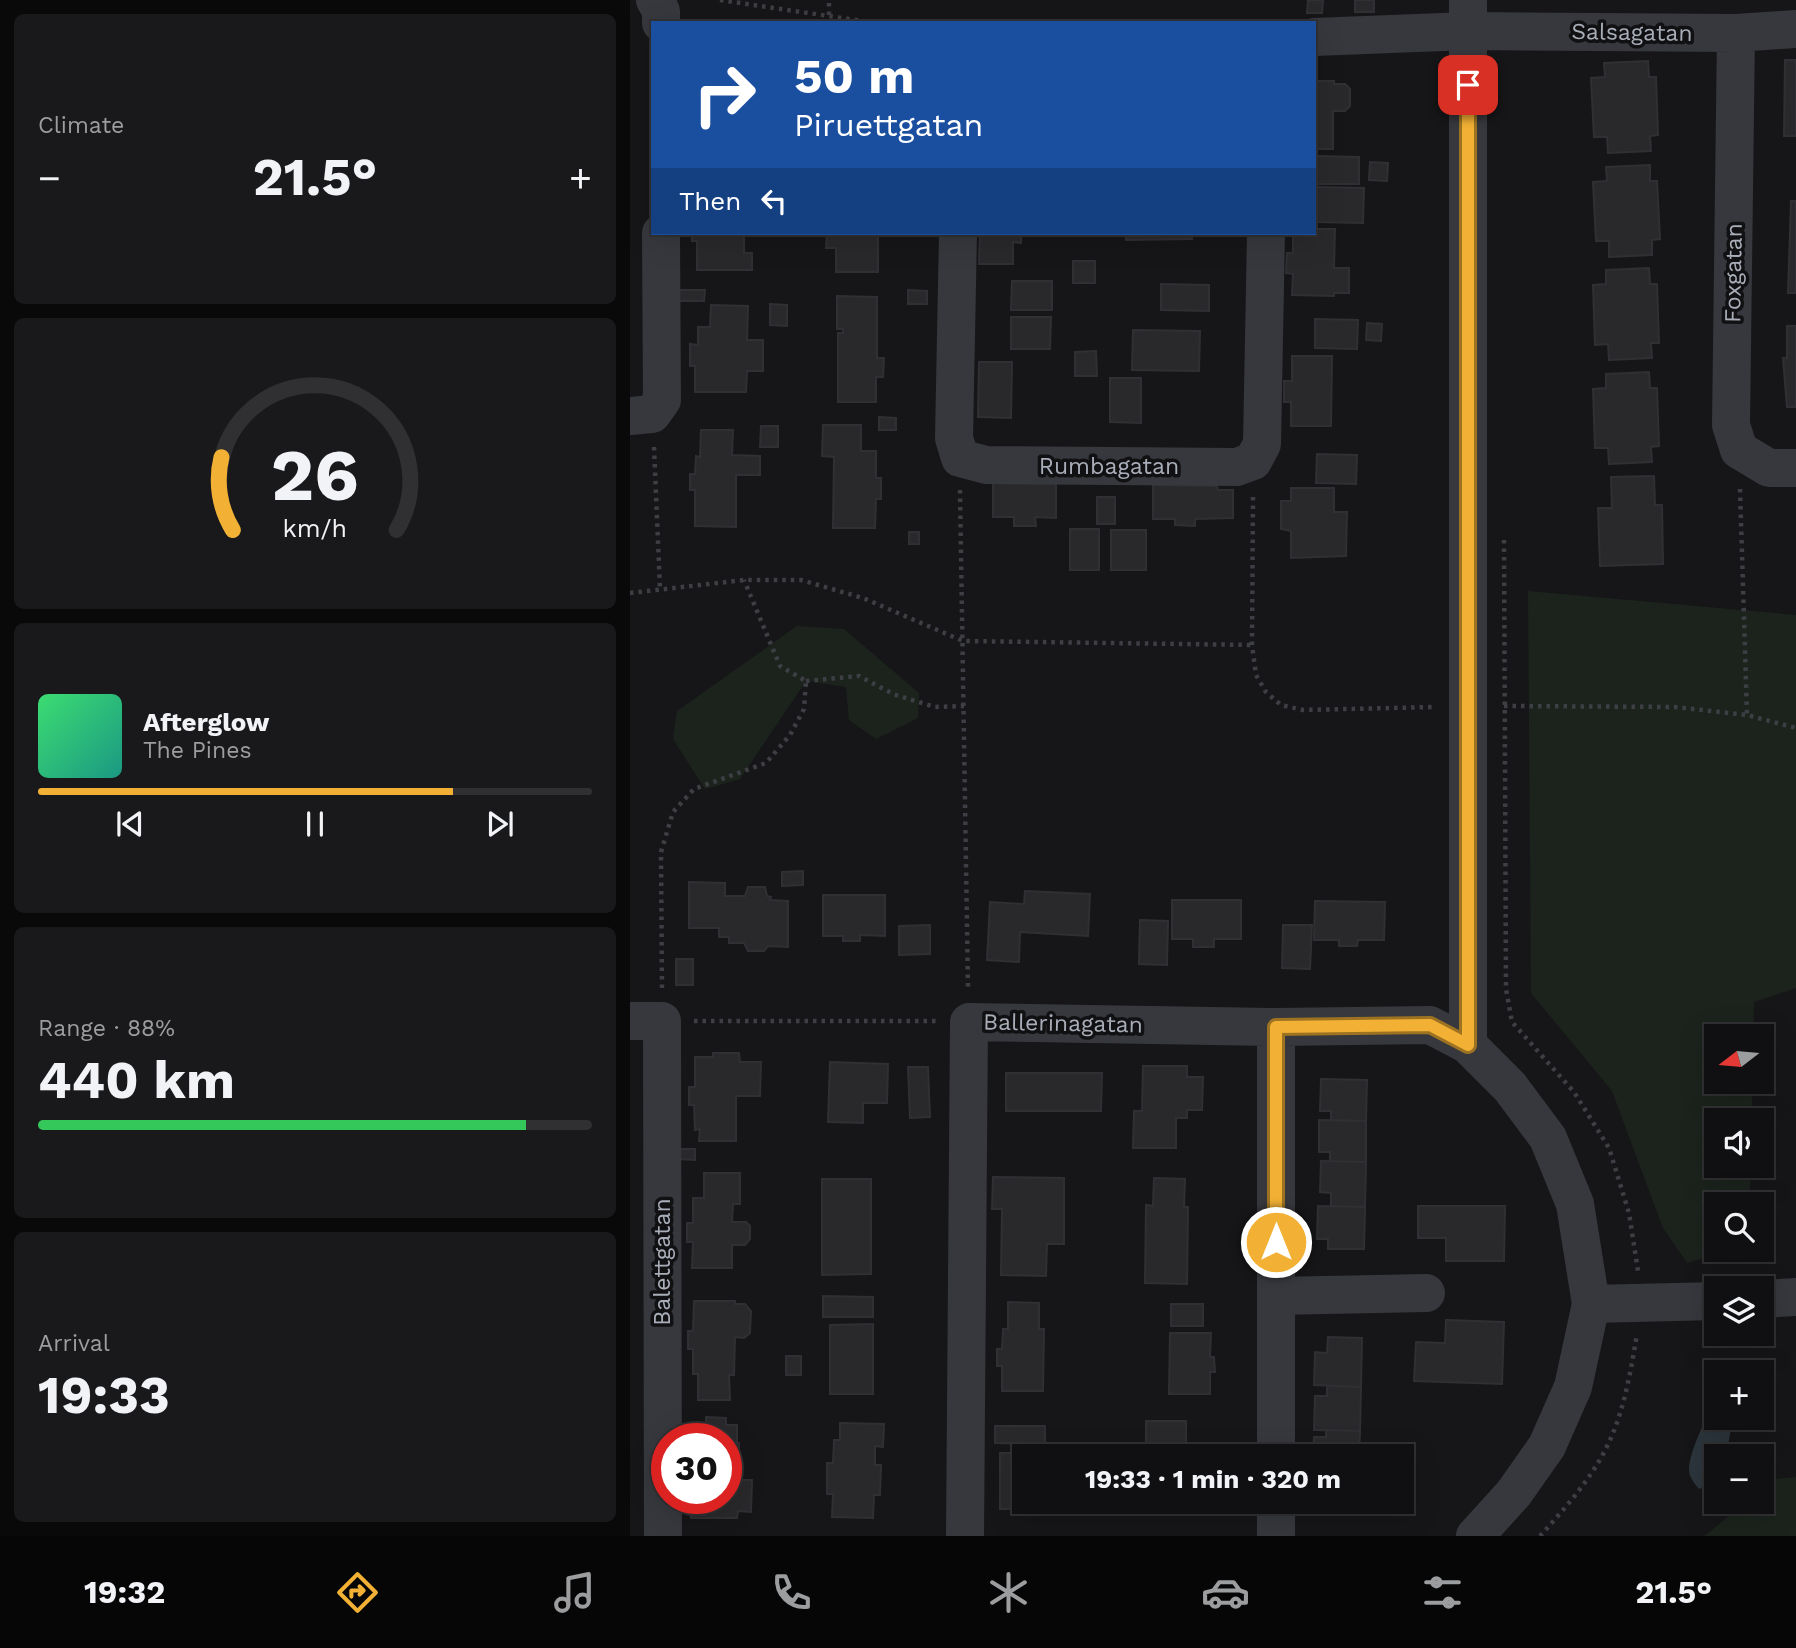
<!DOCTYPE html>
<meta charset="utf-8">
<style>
body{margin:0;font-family:"Work Sans",sans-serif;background:#19191b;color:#f1f3f6;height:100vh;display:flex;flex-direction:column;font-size:26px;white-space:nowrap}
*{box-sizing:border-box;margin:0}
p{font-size:23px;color:#9c9d9f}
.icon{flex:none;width:38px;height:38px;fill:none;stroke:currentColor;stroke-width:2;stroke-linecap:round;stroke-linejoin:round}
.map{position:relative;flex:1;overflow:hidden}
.side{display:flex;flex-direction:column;gap:14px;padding:14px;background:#09090a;width:630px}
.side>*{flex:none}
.guide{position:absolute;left:21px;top:21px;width:665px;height:214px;border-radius:0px;box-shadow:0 7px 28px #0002,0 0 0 2px #303032;background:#1a4fa0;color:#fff;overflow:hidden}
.needle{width:46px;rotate:254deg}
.fabs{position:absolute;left:1074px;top:1024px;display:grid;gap:14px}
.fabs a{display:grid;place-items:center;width:70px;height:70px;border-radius:0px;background:#101012;box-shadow:0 7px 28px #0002,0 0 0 2px #303032;font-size:35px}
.speed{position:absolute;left:21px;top:1423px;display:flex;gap:14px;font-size:35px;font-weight:700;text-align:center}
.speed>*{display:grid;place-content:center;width:91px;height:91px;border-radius:50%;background:#101012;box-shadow:0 7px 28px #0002,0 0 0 2px #303032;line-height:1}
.speed .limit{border:10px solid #d22;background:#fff;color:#111}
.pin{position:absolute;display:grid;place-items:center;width:60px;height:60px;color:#fff;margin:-30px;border-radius:14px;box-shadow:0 4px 10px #0006}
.me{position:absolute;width:77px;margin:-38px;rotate:0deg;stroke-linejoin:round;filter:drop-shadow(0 0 5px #0008)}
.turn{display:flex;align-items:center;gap:24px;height:147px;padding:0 28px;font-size:32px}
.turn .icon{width:91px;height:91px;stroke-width:2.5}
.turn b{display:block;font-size:49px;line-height:60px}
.then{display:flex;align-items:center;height:66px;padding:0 28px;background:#0003;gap:14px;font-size:26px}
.big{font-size:52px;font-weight:700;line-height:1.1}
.side .card{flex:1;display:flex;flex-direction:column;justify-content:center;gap:10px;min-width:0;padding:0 24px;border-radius:10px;background:#19191b}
.side .dial{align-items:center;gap:0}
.dial svg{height:182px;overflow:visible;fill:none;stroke:#303032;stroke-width:7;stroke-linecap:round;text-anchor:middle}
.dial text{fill:#f1f3f6;stroke:none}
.song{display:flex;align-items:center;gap:21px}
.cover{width:84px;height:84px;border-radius:10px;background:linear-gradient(135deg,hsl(140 70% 55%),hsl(170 70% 35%))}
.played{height:7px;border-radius:4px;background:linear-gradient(90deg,#f2b134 75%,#303032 75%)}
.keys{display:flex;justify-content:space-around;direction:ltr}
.heat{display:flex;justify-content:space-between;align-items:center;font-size:38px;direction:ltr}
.charge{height:10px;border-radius:5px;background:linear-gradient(90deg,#34c759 88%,#303032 0)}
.trip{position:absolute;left:382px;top:1444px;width:402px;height:70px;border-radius:0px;background:#101012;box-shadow:0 7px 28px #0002,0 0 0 2px #303032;font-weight:700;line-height:70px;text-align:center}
.menu{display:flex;height:112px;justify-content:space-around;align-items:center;background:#060607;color:#9c9d9f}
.menu .icon{width:49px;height:49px}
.menu .current{color:#f2b134}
.menu b{font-size:32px;color:#f1f3f6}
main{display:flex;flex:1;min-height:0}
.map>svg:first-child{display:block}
</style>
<main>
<section class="side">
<div class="card"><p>Climate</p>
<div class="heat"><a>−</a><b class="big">21.5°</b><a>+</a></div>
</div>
<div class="card dial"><svg viewBox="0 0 100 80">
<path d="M14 69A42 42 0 1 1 86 69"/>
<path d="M14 69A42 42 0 0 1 9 37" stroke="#f2b134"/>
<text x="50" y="56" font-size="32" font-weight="700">26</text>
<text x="50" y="72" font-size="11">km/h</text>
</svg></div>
<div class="card">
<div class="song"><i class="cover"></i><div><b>Afterglow</b><p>The Pines</p></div></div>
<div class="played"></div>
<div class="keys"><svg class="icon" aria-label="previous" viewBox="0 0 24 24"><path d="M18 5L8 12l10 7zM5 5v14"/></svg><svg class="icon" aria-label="pause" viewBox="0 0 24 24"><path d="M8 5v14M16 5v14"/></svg><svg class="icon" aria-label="next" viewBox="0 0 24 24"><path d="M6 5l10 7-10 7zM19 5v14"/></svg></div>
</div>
<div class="card"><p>Range · 88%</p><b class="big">440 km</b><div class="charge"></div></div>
<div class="card"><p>Arrival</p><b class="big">19:33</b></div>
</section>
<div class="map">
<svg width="1166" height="1536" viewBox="0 0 1166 1536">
<rect width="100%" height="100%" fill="#161618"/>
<path fill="#1c231d" d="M898,591L1166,615V988L1124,1002L1123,1036H1087V1082H1122V1120H1087V1166H1121L1120,1191L1115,1204H1087V1250H1095L1094,1252L1057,1263L1033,1228L982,1091L901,993Z
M167,626L214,629L289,693L288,718L246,739L219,720L216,687L176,681L110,779L75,789L43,739L47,711Z
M1166,1477V1536H1074L1117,1502H1132V1490L1146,1479Z"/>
<path fill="#2c353c" d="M1087,1403V1418H1103L1096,1456H1087V1476L1077,1486L1069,1489C1064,1483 1059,1477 1059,1469C1059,1454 1076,1414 1087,1403Z"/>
<path fill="#29292c" stroke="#303034" stroke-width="2" d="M678,0H693L692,13H677Z
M725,0H744V12H725Z
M1155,60H1166V136H1154Z
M1018,61L1019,77H1026L1028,135L1020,136L1021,151L978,153L977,137H964L961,78L975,77L974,63Z
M684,81H704V84H715L720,89V106L715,111H703V149H684Z
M687,156L729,157V184H686Z
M740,162L758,163L757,181L739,180Z
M1020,165V181H1027L1030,239L1022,240V255L979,257V241H966L963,182L977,181L976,167Z
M686,187L734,188L733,223L685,222Z
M1161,201H1166V293H1158Z
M684,229H705L704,268H719V293H704V296L662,295L663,274L656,273L657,253H663V233H684Z
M62,233H114V253H122V270H67V241H62Z
M197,233H253V236H248V272H206V248H196Z
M350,233H391V243L383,242V264H349Z
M496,233H562V239L496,240Z
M443,261H465V283H443Z
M1019,268L1020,284H1027L1029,343H1021L1022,358L979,360L978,344L965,345L963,285L976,284V270Z
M382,281H422V310H381Z
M531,284L579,285V311L531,310Z
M47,290H75L74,301H46Z
M278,290L297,291V304H278Z
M207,296L247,297V358H254L253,377H246V402H208V333H213V329H207Z
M140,304L157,305V326L140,325Z
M81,305L118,306L117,340H133V371H117L116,392H65V366H60V344L68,345V327H80Z
M381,317H421L420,349H381Z
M685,319L728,320L727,349L685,348Z
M737,323L752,324L751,341L736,340Z
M1157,326H1166V407H1157L1153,358H1157Z
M503,330L570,331L569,371L502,370Z
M466,351L467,376H445V352Z
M662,356H702L701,426H661V402H654V381H662Z
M349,362H382L381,418L348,417Z
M1019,372L1020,388H1027L1029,446L1021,447L1022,462L979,464L978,448H965L963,389L976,388V374Z
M480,378H511V423L480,422Z
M249,417L266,418V430H249Z
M193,425H231V451H246V478H251V499H246L245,528H203L204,457L192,456Z
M131,426H148V447H130Z
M71,430H103L102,455L130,456V475H106V527L65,526V490H60V474H65L66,456L70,457Z
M687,454L727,455L726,484L686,483Z
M1024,476L1025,505H1032L1033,564L970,566L968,508H982L981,477Z
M363,483L426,484V518L405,517L406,526H384V517H363Z
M523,485L587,486L588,490H603V518L565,519V526L545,525V519H523Z
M661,488H704V512H717L716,556L661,558V531L651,529V501H661Z
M467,497H485V524H467Z
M440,529H469V570H440Z
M481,530H516V570H481Z
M279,532H289V544H279Z
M173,871V885L152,886V872Z
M59,882L95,883V896H115L118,887H135L137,896L141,897L140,900L158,901V947L138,946L134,951H118L114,943H99V937H89V928H59Z
M395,891L460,894L458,936L390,932L389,962L357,960L360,902L394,904Z
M193,895H255V936L230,935V941H213V936H193Z
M542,900H611V939H584V947H563V939H542Z
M685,901L755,902L754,940H728L727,946H709V940H684Z
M510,920L538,921L537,965L509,964Z
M300,925V954L269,955V926Z
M653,925H682L680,969L652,968Z
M46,959H63V985H46Z
M83,1053H109L110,1062H131L130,1096H106V1141H69L70,1129L65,1130L64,1105H59V1087H65V1057H83Z
M200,1062L258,1064L257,1103H233V1123L198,1122Z
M513,1066H557V1077H573L572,1110H557V1118H546V1148H503L504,1111H512Z
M278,1067H298L300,1117L280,1118Z
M376,1073H472L471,1111H376Z
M691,1079L737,1080L736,1121L701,1120V1111H690Z
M689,1120L736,1121V1162L700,1161V1152H689Z
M48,1149H65V1160L48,1159Z
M691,1161L736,1162L735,1207L701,1206V1193L690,1192Z
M74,1173H110V1204H103L102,1222H116L120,1226V1239L115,1245H102V1268H62L63,1242H57V1223H63V1198H74Z
M363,1177L434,1178V1244H417L416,1276L371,1275L372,1209H362Z
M524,1178L555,1179L554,1207H558L557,1284L515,1283L516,1205L523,1206Z
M192,1179H241V1274L192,1275Z
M688,1206L735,1207L734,1249H698V1239H687Z
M788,1206H875L874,1261H816V1238H788Z
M193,1296L243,1297V1317H193Z
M64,1301H105V1304H115L121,1311L120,1333L114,1338L105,1337L104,1375H99L100,1400H68V1374H63V1349H58V1331H63Z
M378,1302L409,1303V1329H414L413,1391H372V1366H367V1349H372L373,1329H378Z
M541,1304H573V1326H541Z
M816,1320L874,1322L872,1384L784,1381L786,1342L815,1343Z
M243,1324V1394H200V1325Z
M540,1333H581L580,1357H584L585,1372H580V1394H539Z
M698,1337L732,1338L731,1387L684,1385L685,1352L697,1353Z
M156,1356H171V1375H156Z
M697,1386L731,1387L730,1431L684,1430L685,1396H697Z
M76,1417L96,1418V1425H107V1443H109L108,1480H122L121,1512L108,1511L107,1518H61V1498H96V1438H64L65,1424H76Z
M516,1421H556V1447H516Z
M210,1423L254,1424L253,1447L245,1446V1465H251L250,1495H244L243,1518L202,1517L203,1494H197V1463H203L204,1440H210Z
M365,1426H415V1444L365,1443Z
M696,1430L730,1431L729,1456H683L684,1437H696Z
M526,1447H565V1456H526Z
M370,1453H411V1456H394V1502H430V1509H370Z
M682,1502H728V1512L682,1510Z"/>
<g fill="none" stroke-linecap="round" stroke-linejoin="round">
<path stroke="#3d3f44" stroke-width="4.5" stroke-dasharray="3.5 5" stroke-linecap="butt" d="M90,0L246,23
M199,15V0
M24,447L30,589
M1110,489L1117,715
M330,490L338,989
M623,497L622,645L626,675L636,692L651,705L673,710L806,707
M874,540L876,989L882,1022L944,1092L979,1148L999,1213L1008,1271
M0,593L114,580H171L233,598L333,641L622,645
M176,681L229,676L263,694L305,707L334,706
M874,706L1045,707L1117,715L1166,728
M32,988L31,852L43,812L64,789L136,763L160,735L174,709L176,681L150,666L114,580
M64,1021H307
M910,1536C936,1507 964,1476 980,1440C995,1407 1001,1369 1007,1334"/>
<path stroke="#37383d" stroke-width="38" d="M25,0L31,11V23
M838,0V1045
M1106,33L1101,425L1109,450L1139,468H1166
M684,37L838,31L1106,33L1166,29
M328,233L324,438L330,458L356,465L607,467L623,461L632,444L636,233
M0,416L22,414L32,400L31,233
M0,1021H32L33,1536
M646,1027V1456
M646,1296L796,1293
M1132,1299L1166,1297
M961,1304L1087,1301
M646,1502V1536
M335,1536L339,1022L646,1027L800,1025L838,1045L880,1087L918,1138L945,1204L961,1304L943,1387L917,1446L884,1493L845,1536"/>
</g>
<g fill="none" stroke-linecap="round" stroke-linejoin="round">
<defs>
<path id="route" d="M646,1242V1027L800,1025L838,1045V85"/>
</defs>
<use href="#route" stroke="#9d7322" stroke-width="18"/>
<use href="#route" stroke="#f2b134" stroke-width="12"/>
</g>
<g text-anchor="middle" stroke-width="7" stroke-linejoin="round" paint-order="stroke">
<g font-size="23" fill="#a8adb8" stroke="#111113">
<text transform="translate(1002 32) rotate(1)" y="8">Salsagatan</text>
<text transform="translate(1103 273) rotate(-89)" y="8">Foxgatan</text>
<text x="479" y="474">Rumbagatan</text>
<text transform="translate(433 1023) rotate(1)" y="8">Ballerinagatan</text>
<text transform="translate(32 1262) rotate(-90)" y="8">Balettgatan</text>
</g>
</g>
</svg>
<div class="fabs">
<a><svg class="needle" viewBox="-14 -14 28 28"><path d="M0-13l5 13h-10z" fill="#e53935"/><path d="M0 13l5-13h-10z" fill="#9c9d9f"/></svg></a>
<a><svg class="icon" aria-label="sound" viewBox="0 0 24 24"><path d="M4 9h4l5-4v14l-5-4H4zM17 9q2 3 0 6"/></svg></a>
<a><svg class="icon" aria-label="search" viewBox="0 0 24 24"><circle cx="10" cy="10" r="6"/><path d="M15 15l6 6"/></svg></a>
<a><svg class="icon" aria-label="layers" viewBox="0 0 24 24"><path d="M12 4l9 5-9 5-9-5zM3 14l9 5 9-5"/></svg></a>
<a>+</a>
<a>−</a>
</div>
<div class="speed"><div class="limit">30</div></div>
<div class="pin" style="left:838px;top:85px;background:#d93025"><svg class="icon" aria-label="arrive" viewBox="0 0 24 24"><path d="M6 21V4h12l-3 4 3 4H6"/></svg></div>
<svg class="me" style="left:646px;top:1242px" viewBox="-20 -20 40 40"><circle r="17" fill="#f2b134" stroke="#fff" stroke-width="3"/><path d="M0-11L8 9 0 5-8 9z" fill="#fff"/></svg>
<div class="trip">19:33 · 1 min · 320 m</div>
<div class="guide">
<div class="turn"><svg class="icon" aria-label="right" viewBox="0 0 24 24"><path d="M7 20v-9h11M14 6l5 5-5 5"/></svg><div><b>50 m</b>Piruettgatan</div></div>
<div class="then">Then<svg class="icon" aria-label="left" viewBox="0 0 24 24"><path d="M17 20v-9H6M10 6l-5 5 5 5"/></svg></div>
</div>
</div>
</main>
<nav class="menu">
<b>19:32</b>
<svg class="icon current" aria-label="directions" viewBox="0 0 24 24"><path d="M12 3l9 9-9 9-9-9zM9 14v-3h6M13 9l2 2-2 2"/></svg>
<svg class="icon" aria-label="music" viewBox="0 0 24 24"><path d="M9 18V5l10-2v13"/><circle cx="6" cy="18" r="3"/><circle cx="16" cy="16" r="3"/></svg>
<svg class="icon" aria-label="phone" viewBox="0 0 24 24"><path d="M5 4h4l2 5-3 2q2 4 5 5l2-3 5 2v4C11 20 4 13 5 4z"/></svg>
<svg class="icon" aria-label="climate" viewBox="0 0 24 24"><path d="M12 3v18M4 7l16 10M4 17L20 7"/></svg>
<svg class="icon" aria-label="car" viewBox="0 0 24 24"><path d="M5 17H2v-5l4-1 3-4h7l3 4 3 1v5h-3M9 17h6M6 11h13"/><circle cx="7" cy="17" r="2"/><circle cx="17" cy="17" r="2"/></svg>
<svg class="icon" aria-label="filters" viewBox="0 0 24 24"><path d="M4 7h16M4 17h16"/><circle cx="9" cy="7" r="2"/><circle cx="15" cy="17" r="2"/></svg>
<b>21.5°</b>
</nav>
